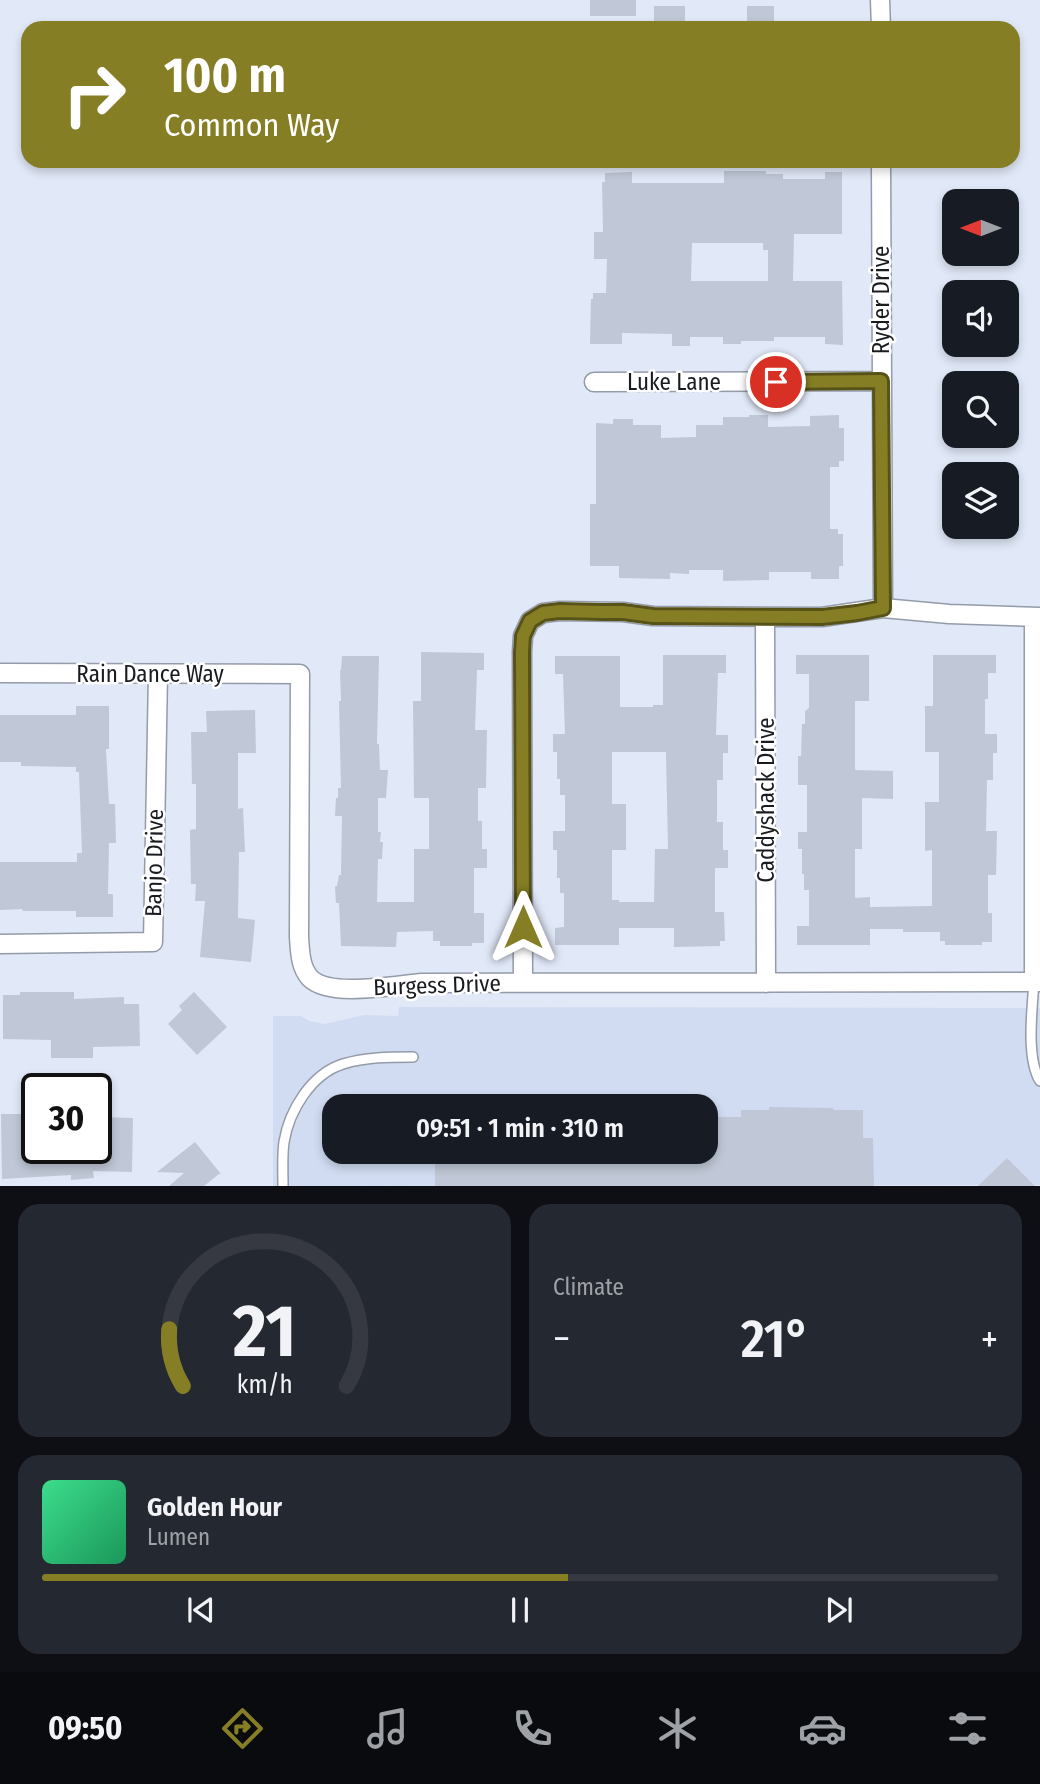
<!DOCTYPE html>
<meta charset="utf-8">
<style>
body{margin:0;font-family:"Fira Sans Condensed",sans-serif;background:#242831;color:#f1f3f6;height:100vh;display:flex;flex-direction:column;font-size:26px;white-space:nowrap}
*{box-sizing:border-box;margin:0}
p{font-size:23px;color:#9ea1a6}
.icon{flex:none;width:38px;height:38px;fill:none;stroke:currentColor;stroke-width:2;stroke-linecap:round;stroke-linejoin:round}
.map{position:relative;height:1186px;overflow:hidden}
.drawer{display:flex;flex-direction:column;gap:18px;padding:18px;background:#0d0f14;flex:1}
.drawer>*{flex:none}
.top-card{position:absolute;left:21px;top:21px;width:999px;height:147px;border-radius:21px;box-shadow:0 4px 10px #0003;background:#867e25;color:#fff;overflow:hidden}
.needle{width:46px;rotate:270deg}
.controls{position:absolute;left:942px;top:189px;display:grid;gap:14px}
.controls a{display:grid;place-items:center;width:77px;height:77px;border-radius:14px;background:#171b24;box-shadow:0 4px 10px #0003;font-size:35px}
.speed{position:absolute;left:21px;top:1073px;display:flex;gap:14px;font-size:35px;font-weight:700;text-align:center}
.speed>*{display:grid;place-content:center;width:91px;height:91px;border-radius:50%;background:#171b24;box-shadow:0 4px 10px #0003;line-height:1}
.speed .limit{border:4px solid #111;border-radius:10px;background:#fff;color:#111}
.pin{position:absolute;display:grid;place-items:center;width:60px;height:60px;color:#fff;margin:-30px;border:4px solid #fff;border-radius:50%;box-shadow:0 2px 7px #0007}
.me{position:absolute;width:77px;margin:-38px;rotate:0deg;stroke-linejoin:round;filter:drop-shadow(0 0 5px #0008)}
.turn{display:flex;align-items:center;gap:24px;height:147px;padding:0 28px;font-size:32px}
.turn .icon{width:91px;height:91px;stroke-width:2.5}
.turn b{display:block;font-size:49px;line-height:60px}
.big{font-size:52px;font-weight:600;line-height:1.1}
.drawer .widget{flex:1;display:flex;flex-direction:column;justify-content:center;gap:10px;min-width:0;padding:0 24px;border-radius:21px;background:#242831}
.drawer .dial{align-items:center;gap:0}
.dial svg{height:182px;overflow:visible;fill:none;stroke:#363941;stroke-width:7;stroke-linecap:round;text-anchor:middle}
.dial text{fill:#f1f3f6;stroke:none}
.song{display:flex;align-items:center;gap:21px}
.cover{width:84px;height:84px;border-radius:10px;background:linear-gradient(135deg,hsl(150 70% 55%),hsl(150 70% 35%))}
.played{height:7px;border-radius:4px;background:linear-gradient(90deg,#867e25 55%,#363941 55%)}
.keys{display:flex;justify-content:space-around;direction:ltr}
.heat{display:flex;justify-content:space-between;align-items:center;font-size:38px;direction:ltr}
.drawer .tiles{flex:1;display:grid;gap:18px;grid-template-columns:1fr 1fr}
.widget:last-child{grid-column:span 2}
.trip{position:absolute;left:322px;top:1094px;width:396px;height:70px;border-radius:21px;background:#171b24;box-shadow:0 4px 10px #0003;font-weight:600;line-height:70px;text-align:center}
.dock{display:flex;height:112px;justify-content:space-around;align-items:center;background:#090b0e;color:#9ea1a6}
.dock .icon{width:49px;height:49px}
.dock .on{color:#867e25}
.dock b{font-size:32px;color:#f1f3f6}
.map>svg:first-child{display:block}
</style>
<div class="map">
<svg width="1040" height="1186" viewBox="0 0 1040 1186">
<rect width="100%" height="100%" fill="#e1e8f8"/>
<path fill="#d1dcf2" fill-rule="evenodd" d="M399,1007L1040,1008V1185L273,1186V1016H301L309,1021L325,1024L364,1015L398,1016ZM334,1106H705V1152H334Z"/>
<path fill="#c0c7d6" fill-rule="evenodd" d="M590,0H636V16H590Z
M654,6H685V28H654Z
M747,6H774V28H747Z
M724,171H766V174H783V179H825V172H842V234H794L793,281H842L843,345L825,344V337H774V341H741V344H723V337H690V346H672V334L622,333V344H590L591,299H593V293H606L607,259H594V232H603L602,182H605V173L632,172V183H724ZM692,243H763V250H768V281H691Z
M749,415H768V427L810,426V416L839,415V428H844V461H839V467H830V529H838V534H843V566H839V579H811V572H769V580L723,581V570H689V574L670,573V579L619,578V566H590V504H596V423L613,424V419H633V425H661V438L696,437V425H723V417H749Z
M421,652L484,653V670H477L475,730H487L486,788H478V821H482V849H487V868H474V913H484V943H472V946H440V941H433V931L397,932L396,947L341,946L339,903H336L335,886H337L339,875H341L342,816H335L336,798H338V788H341L339,701H341L340,670H341L342,656H379L377,744H379L380,770H388L386,798H378V832H381L380,842H383L382,859H378L377,902H414V849H429V798H414L413,701H421Z
M663,655H726V673H718L716,735H728V753H723V780H717V822H723V850H728V868H715V912H724L725,941H720V946L674,947V928H619V945H555V928L564,927V893H560V878H557V850H553V831H565V795H560V779H557V752H553V734H565L563,674H555V656H620V707H653V705H663ZM612,752H666L668,849H655L654,902H619V900H612V850H626V804H612Z
M796,655H869V701H855V770L893,771V799L862,798V849H855V898L870,897V907L932,906V850L925,851V802H939V752H925V706H933V655H996V673H988V699H985V734H997V753H993V780H987L986,831H997L996,875H988V913H992V942H982V945H945V941H940V932H903V929H870V945H797V926H809V890H804V874H802V849H798V832H807V785H798V756H801L802,724H805V711L809,708V674H796Z
M76,706H109V749H106L109,804H115L116,843H109L108,894H113V917H76V911H23L22,909L0,910V862H77V853H82L79,772H76V767L21,766V762H0V715H76Z
M255,710L256,753H238V809L243,808L245,852H239L238,918L255,920L251,962L200,957L205,901H195L196,884H191L190,830L196,829V784H192L191,732H207L206,711Z
M20,992H74V999L124,997V1004H139L140,1046L93,1047V1058H51V1040L3,1039V995H20Z
M194,992L227,1027L197,1055L168,1024L182,1010L179,1006Z
M769,1107L833,1108L834,1110H863V1138H873L874,1186H435V1152H714V1117H741V1110H769Z
M1,1114H37V1148H101L102,1117L133,1118L132,1172L93,1171L94,1178L71,1180V1175L2,1179Z
M195,1142L221,1174H219L204,1186H169L184,1173L157,1172Z
M1007,1158L1035,1186H978Z"/>
<g fill="none" stroke-linecap="round" stroke-linejoin="round">
<defs>
<path id="service" d="M1034,982C1032,1010 1026,1058 1040,1081
M283,1186C283,1171 282,1156 284,1142C289,1111 311,1074 343,1064C366,1057 389,1057 413,1057"/>
<path id="minor" d="M880,0L881,28
M881,161L883,608
M594,382L881,381
M765,617L766,983
M1034,617V982
M0,673L300,674L299,937C300,951 300,967 310,978C329,998 396,985 422,983L1040,982
M0,944L153,942L158,674
M523,982L522,652L523,636L530,621L543,613L560,611L623,612L653,616L822,617L883,608L949,614L1040,617"/>
</defs>
<use href="#service" stroke="#949ba9" stroke-width="12"/>
<use href="#minor" stroke="#949ba9" stroke-width="21"/>
<use href="#service" stroke="#fff" stroke-width="9"/>
<use href="#minor" stroke="#fff" stroke-width="18"/>
</g>
<g fill="none" stroke-linecap="round" stroke-linejoin="round">
<defs>
<path id="route" d="M523,927L522,652L523,636L530,621L543,613L560,611L602,612H623L653,616L822,617L857,613L883,608L881,381L776,382"/>
</defs>
<use href="#route" stroke="#575218" stroke-width="18"/>
<use href="#route" stroke="#867e25" stroke-width="12"/>
</g>
<g text-anchor="middle" stroke-width="5" stroke-linejoin="round" paint-order="stroke">
<g font-size="23" fill="#181b20" stroke="#fff">
<text transform="translate(881 300) rotate(-90)" y="8">Ryder Drive</text>
<text x="674" y="390">Luke Lane</text>
<text x="150" y="682">Rain Dance Way</text>
<text transform="translate(766 800) rotate(-90)" y="8">Caddyshack Drive</text>
<text transform="translate(154 863) rotate(-89)" y="8">Banjo Drive</text>
<text transform="translate(437 985) rotate(-2)" y="8">Burgess Drive</text>
</g>
</g>
</svg>
<div class="controls">
<a><svg class="needle" viewBox="-14 -14 28 28"><path d="M0-13l5 13h-10z" fill="#e53935"/><path d="M0 13l5-13h-10z" fill="#9ea1a6"/></svg></a>
<a><svg class="icon" aria-label="sound" viewBox="0 0 24 24"><path d="M4 9h4l5-4v14l-5-4H4zM17 9q2 3 0 6"/></svg></a>
<a><svg class="icon" aria-label="search" viewBox="0 0 24 24"><circle cx="10" cy="10" r="6"/><path d="M15 15l6 6"/></svg></a>
<a><svg class="icon" aria-label="layers" viewBox="0 0 24 24"><path d="M12 4l9 5-9 5-9-5zM3 14l9 5 9-5"/></svg></a>
</div>
<div class="speed"><div class="limit">30</div></div>
<div class="pin" style="left:776px;top:382px;background:#d93025"><svg class="icon" aria-label="arrive" viewBox="0 0 24 24"><path d="M6 21V4h12l-3 4 3 4H6"/></svg></div>
<svg class="me" style="left:523px;top:927px" viewBox="-20 -20 40 40"><path d="M0-17L14 15 0 8-14 15z" fill="#867e25" stroke="#fff" stroke-width="4"/></svg>
<div class="trip">09:51 · 1 min · 310 m</div>
<div class="top-card">
<div class="turn"><svg class="icon" aria-label="right" viewBox="0 0 24 24"><path d="M7 20v-9h11M14 6l5 5-5 5"/></svg><div><b>100 m</b>Common Way</div></div>
</div>
</div>
<section class="drawer">
<div class="tiles">
<div class="widget dial"><svg viewBox="0 0 100 80">
<path d="M14 69A42 42 0 1 1 86 69"/>
<path d="M14 69A42 42 0 0 1 8 44" stroke="#867e25"/>
<text x="50" y="56" font-size="32" font-weight="700">21</text>
<text x="50" y="72" font-size="11">km/h</text>
</svg></div>
<div class="widget"><p>Climate</p>
<div class="heat"><a>−</a><b class="big">21°</b><a>+</a></div>
</div>
<div class="widget">
<div class="song"><i class="cover"></i><div><b>Golden Hour</b><p>Lumen</p></div></div>
<div class="played"></div>
<div class="keys"><svg class="icon" aria-label="previous" viewBox="0 0 24 24"><path d="M18 5L8 12l10 7zM5 5v14"/></svg><svg class="icon" aria-label="pause" viewBox="0 0 24 24"><path d="M8 5v14M16 5v14"/></svg><svg class="icon" aria-label="next" viewBox="0 0 24 24"><path d="M6 5l10 7-10 7zM19 5v14"/></svg></div>
</div>
</div>
</section>
<nav class="dock">
<b>09:50</b>
<svg class="icon on" aria-label="directions" viewBox="0 0 24 24"><path d="M12 3l9 9-9 9-9-9zM9 14v-3h6M13 9l2 2-2 2"/></svg>
<svg class="icon" aria-label="music" viewBox="0 0 24 24"><path d="M9 18V5l10-2v13"/><circle cx="6" cy="18" r="3"/><circle cx="16" cy="16" r="3"/></svg>
<svg class="icon" aria-label="phone" viewBox="0 0 24 24"><path d="M5 4h4l2 5-3 2q2 4 5 5l2-3 5 2v4C11 20 4 13 5 4z"/></svg>
<svg class="icon" aria-label="climate" viewBox="0 0 24 24"><path d="M12 3v18M4 7l16 10M4 17L20 7"/></svg>
<svg class="icon" aria-label="car" viewBox="0 0 24 24"><path d="M5 17H2v-5l4-1 3-4h7l3 4 3 1v5h-3M9 17h6M6 11h13"/><circle cx="7" cy="17" r="2"/><circle cx="17" cy="17" r="2"/></svg>
<svg class="icon" aria-label="filters" viewBox="0 0 24 24"><path d="M4 7h16M4 17h16"/><circle cx="9" cy="7" r="2"/><circle cx="15" cy="17" r="2"/></svg>
</nav>
